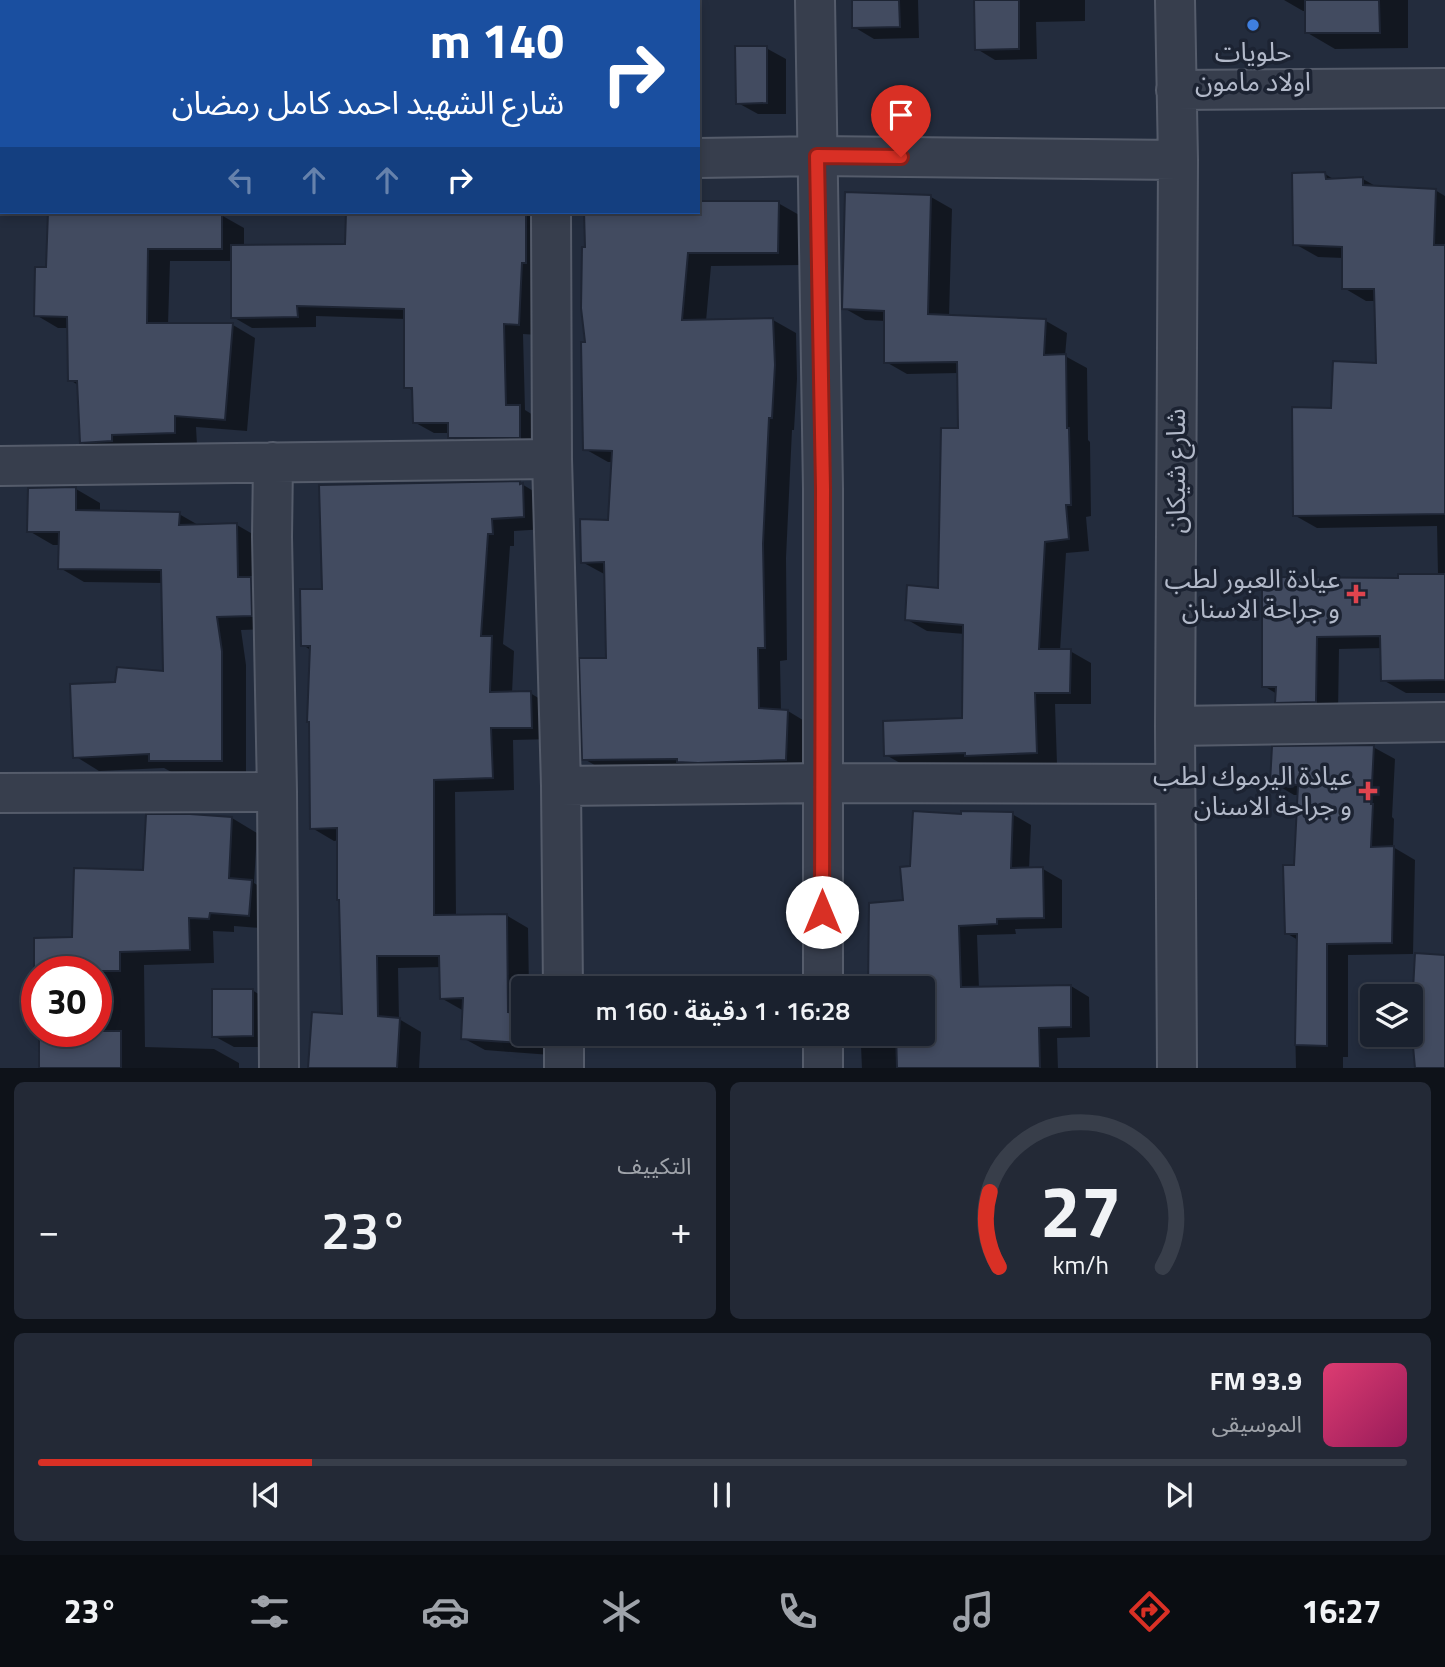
<!DOCTYPE html>
<html lang="ar">
<meta charset="utf-8">
<style>
body{margin:0;font-family:"Titillium Web","Noto Sans Arabic",sans-serif;background:#232936;color:#f1f3f6;direction:rtl;height:100vh;display:flex;flex-direction:column;font-size:26px;white-space:nowrap}
*{box-sizing:border-box;margin:0}
p{font-size:23px;color:#9fa3aa}
.icon{flex:none;width:38px;height:38px;fill:none;stroke:currentColor;stroke-width:2;stroke-linecap:round;stroke-linejoin:round}
.map{position:relative;height:1068px;overflow:hidden;direction:ltr}
.sheet{display:flex;flex-direction:column;gap:14px;padding:14px;background:#0e1219;flex:1}
.sheet>*{flex:none}
.top-card{position:absolute;left:0px;top:0px;width:700px;height:214px;box-shadow:0 4px 10px #0003,0 0 0 2px #383e4a;direction:rtl;background:#1a4fa0;color:#fff;overflow:hidden}
.tools{position:absolute;left:1360px;top:984px;display:grid;gap:14px}
.tools a{display:grid;place-items:center;width:63px;height:63px;border-radius:7px;background:#1a212e;box-shadow:0 4px 10px #0003,0 0 0 2px #383e4a;font-size:35px}
.speed{position:absolute;left:21px;top:956px;display:flex;gap:14px;font-size:35px;font-weight:700;text-align:center}
.speed>*{display:grid;place-content:center;width:91px;height:91px;border-radius:50%;background:#1a212e;box-shadow:0 4px 10px #0003,0 0 0 2px #383e4a;line-height:1}
.speed .limit{border:10px solid #d22;background:#fff;color:#111}
.pin{position:absolute;display:grid;place-items:center;width:60px;height:60px;color:#fff;margin:-72px -30px;border-radius:50% 50% 50% 0;rotate:-45deg;box-shadow:0 0 7px #0007}
.pin .icon{rotate:45deg}
.me{position:absolute;width:77px;margin:-38px;rotate:0deg;stroke-linejoin:round;filter:drop-shadow(0 0 5px #0008)}
.turn{display:flex;align-items:center;gap:24px;height:147px;padding:0 21px;font-size:32px}
.turn .icon{width:91px;height:91px;stroke-width:2.5}
.turn b{display:block;font-size:49px;line-height:60px}
.lanes{display:flex;align-items:center;height:66px;padding:0 21px;background:#0003;justify-content:center;gap:35px;direction:ltr}
.lanes .off{opacity:.35}
.big{font-size:52px;font-weight:600;line-height:1.1}
.sheet .widget{flex:1;display:flex;flex-direction:column;justify-content:center;gap:10px;min-width:0;padding:0 24px;border-radius:10px;background:#232936}
.sheet .dial{align-items:center;gap:0}
.dial svg{height:182px;overflow:visible;fill:none;stroke:#383e4a;stroke-width:7;stroke-linecap:round;text-anchor:middle}
.dial text{fill:#f1f3f6;stroke:none}
.song{display:flex;align-items:center;gap:21px}
.cover{width:84px;height:84px;border-radius:10px;background:linear-gradient(135deg,hsl(340 70% 55%),hsl(330 70% 35%))}
.played{height:7px;border-radius:4px;background:linear-gradient(90deg,#d93025 20%,#383e4a 20%)}
.keys{display:flex;justify-content:space-around;direction:ltr}
.heat{display:flex;justify-content:space-between;align-items:center;font-size:38px;direction:ltr}
.sheet .tiles{flex:1;display:grid;gap:14px;grid-template-columns:1fr 1fr}
.widget:last-child{grid-column:span 2}
.trip{position:absolute;left:511px;top:976px;width:424px;height:70px;border-radius:7px;background:#1a212e;box-shadow:0 4px 10px #0003,0 0 0 2px #383e4a;font-weight:600;line-height:70px;text-align:center;direction:rtl}
.tabs{display:flex;height:112px;justify-content:space-around;align-items:center;background:#0a0d12;color:#9fa3aa}
.tabs .icon{width:49px;height:49px}
.tabs .active{color:#d93025}
.tabs b{font-size:32px;color:#f1f3f6}
.map>svg:first-child{display:block}
</style>
<div class="map">
<svg width="1445" height="1069" viewBox="0 0 1445 1069">
<rect width="100%" height="100%" fill="#232c3d"/>
<path fill="#0007" fill-rule="evenodd" d="M192,0H258L259,2H195Z
M298,0H535L538,2H297Z
M651,0H688V2H651Z
M853,0H918L919,38L874,39L854,27Z
M976,0H1085V21L1036,22L1037,59L995,60L977,49Z
M1284,0H1408V48L1335,49L1306,32V11H1303Z
M766,48L786,59V114H758L738,103Z
M1325,174L1335,180L1363,179L1377,187L1435,190L1445,196V693H1406L1383,680L1382,648L1339,649L1338,714L1299,715L1277,702V694L1264,686V579H1399L1438,575L1437,526L1317,528L1294,515L1332,410L1378,365L1377,301H1366L1344,288L1343,258L1318,257L1295,244Z
M931,197L952,209L949,317L1046,321L1067,333L1065,356L1087,368L1088,440L1090,442L1091,516L1086,517L1089,551L1066,553L1060,651H1070L1091,663V704H1055L1057,764L988,767L982,764L907,767L886,755L963,720L965,634L927,631L906,619L940,590L959,429V373L907,374L886,362V321L865,320L844,308Z
M778,203L801,216V265L711,266L706,321L773,320L796,333L797,379L794,430H792L786,558L787,660L780,661L781,711H788L811,725L809,772H607L584,759L608,660L606,575L582,562L610,521L613,462H608L585,449L586,213L688,212L712,226Z
M348,212H407L492,215V212H545L538,335L523,334L525,410L538,418L539,448L469,449L450,437V433H434L414,422V391L406,387V319L316,316V327L252,328L233,317V261H170L168,325H233L255,338L247,431L196,427L197,445L103,455L81,442L78,385L70,380L69,328H58L36,315L48,269L221,215L244,228V246L346,245Z
M520,483L545,498L546,529L514,531V546H510L503,644L514,651L512,693H530L552,706L554,739L513,740L514,790L455,792L456,916L506,915L528,928L529,989H523V1034H552L551,1055L485,1050L463,1038L464,1011L441,998V967L398,968L399,1019L421,1032L419,1069H310L313,1014L344,1016L339,840L334,841L312,828V651L303,645L323,591Z
M76,489L100,503V512L179,514L200,526L237,525L261,539L276,629L241,630L246,665V774H175L164,768L99,771L75,756L117,684L165,673L163,583L84,582L60,568V545H53L29,531Z
M1373,747L1395,759L1392,817L1394,819L1393,847L1415,860L1413,954L1348,955V1057H1343V1069H1296L1295,1021H1297L1298,940L1286,933L1296,866L1299,795H1294L1272,782Z
M1012,814L1031,825L1029,869H1043L1062,880V928L1015,929L1016,934L977,935L979,989L1071,986L1089,997L1090,1037L1057,1038L1058,1069H862L861,1046L875,1045L873,1034H922V989H868L867,983L870,982L904,901L912,868L962,815Z
M190,816L232,818L257,833L254,883L276,896L273,929L234,926V932L213,931L214,963L144,965L145,1047L214,1049L239,1063V1069H41V1035L36,1032V939H74L144,872ZM37,971H96V1031H37Z
M252,990L272,1002V1047H234L214,1036Z"/>
<path fill="#424b60" stroke="#1e2534" stroke-width="2" d="M852,0H899L900,27L852,28Z
M974,0H1019V49L975,50Z
M1305,0H1379L1380,33H1305Z
M735,46H767V103L736,104Z
M1325,172L1326,179L1363,177V185L1436,189L1434,245H1445V514L1293,516L1292,407L1331,408L1333,361L1376,363L1374,289H1342V247L1293,245L1292,173Z
M845,192L931,195L928,314L1046,319L1044,355L1066,354L1067,428H1069L1071,505H1066L1069,539L1045,542L1039,649H1071L1070,693H1035L1037,753L965,756V753L884,756L883,721L962,718L963,625L905,620L907,585L938,588L941,428H958L957,362L884,363V311L842,309Z
M698,201H779L778,253H688L682,320L773,318L775,365L772,418H769L763,544L765,648H758L759,708L788,710L786,760L698,763L677,762V759L582,760L579,658H606L604,562L581,563L580,519L608,520L612,451L583,450L581,342H585L581,308L582,247H585L584,212H698Z
M48,212L124,214L222,213V249H148L147,323H233L225,420L175,416V433L112,435V441L80,443L77,381H68L67,317L34,316L35,267H46Z
M346,212L490,213V212H526V263H522L519,325L504,324L506,405H520V438H448V423H413L412,388H404V309L297,306L298,317L231,318V245L345,244Z
M520,481V484L523,483L524,517L492,519L493,534H488L481,636H492L490,692L531,691L532,728H491L493,778L434,780V915L507,914L508,1012L523,1013V1043L461,1039L463,998L440,999L439,956H377L378,1016L400,1018L397,1068H308L312,1012L342,1014L339,900H337V828L310,829L309,722H307L310,646H301L300,589H322L319,485Z
M76,487V510L180,512L179,525L237,523L238,577H251L252,616L217,617L222,651V761H149V754L73,758L70,684L115,682L117,667L163,671L161,570L58,569L59,532H27L28,488Z
M1398,574H1445V680L1381,681L1380,636L1317,637L1316,702L1275,703L1276,687H1262V577L1398,578Z
M1374,745L1371,804H1373L1371,847L1394,846L1392,943L1327,944V1046L1295,1045L1297,934H1285L1283,865H1294L1298,785L1270,783L1272,746Z
M913,811L961,814V811L1013,812L1011,868L1043,867L1044,918L997,919V924L959,926L961,987L1071,985V1027L1039,1028L1040,1068H897L896,1034H922V989H868L869,903L903,900L900,867L910,866Z
M146,814H190L232,817L229,878L252,880L249,916L210,913L209,919L189,918L190,950L120,952V971H34V938L72,937L74,868L143,870Z
M1415,953L1445,955V1068H1415L1413,1046H1410Z
M212,989H253V1036L212,1037Z
M39,1031H121V1068H39Z"/>
<g fill="none" stroke-linecap="round" stroke-linejoin="round">
<defs>
<path id="minor" d="M549,0V2
M815,0L823,489V989
M1175,0L1178,160L1175,726L1177,1069
M274,2V0
M1176,90L1445,88
M0,158H2
M698,158L818,156L1178,160
M551,212L552,459L561,786L563,989
M273,462L272,537L277,792L279,1069
M0,466L552,459
M1175,726L1445,722
M561,786L822,783L1175,784
M0,793L277,792
M564,1034V1069
M823,1034V1069"/>
</defs>
<use href="#minor" stroke="#555c6b" stroke-width="42"/>
<use href="#minor" stroke="#373e4d" stroke-width="38"/>
</g>
<g fill="none" stroke-linecap="round" stroke-linejoin="round">
<defs>
<path id="route" d="M822,912L823,489L817,156L901,157"/>
</defs>
<use href="#route" stroke="#8d1f18" stroke-width="18"/>
<use href="#route" stroke="#d93025" stroke-width="12"/>
</g>
<circle fill="#3f7fe0" stroke="#1c2332" stroke-width="2.5" cx="1253" cy="25" r="7"/>
<g fill="#e0444e" stroke="#1c2332" stroke-width="2.5">
<path d="M1352.5 583.5h7v7h7v7h-7v7h-7v-7h-7v-7h7z"/>
<path d="M1364.5 780.5h7v7h7v7h-7v7h-7v-7h-7v-7h7z"/>
</g>
<g text-anchor="middle" stroke-width="7" stroke-linejoin="round" paint-order="stroke">
<g font-size="26" fill="#b2b9c9" stroke="#1c2332" text-anchor="end">
<text x="1253" y="61" text-anchor="middle">حلويات<tspan x="1253" dy="30">اولاد مامون</tspan></text>
<text x="1340" y="588">عيادة العبور لطب<tspan x="1340" dy="30">و جراحة الاسنان</tspan></text>
<text x="1352" y="785">عيادة اليرموك لطب<tspan x="1352" dy="30">و جراحة الاسنان</tspan></text>
</g>
<g font-size="26" fill="#b2b9c9" stroke="#1c2332">
<text transform="translate(1176 471) rotate(-90)" y="9">شارع شيكان</text>
</g>
</g>
</svg>
<div class="tools">
<a><svg class="icon" aria-label="layers" viewBox="0 0 24 24"><path d="M12 4l9 5-9 5-9-5zM3 14l9 5 9-5"/></svg></a>
</div>
<div class="speed"><div class="limit">30</div></div>
<div class="pin" style="left:901px;top:157px;background:#d93025"><svg class="icon" aria-label="arrive" viewBox="0 0 24 24"><path d="M6 21V4h12l-3 4 3 4H6"/></svg></div>
<svg class="me" style="left:822px;top:912px" viewBox="-20 -20 40 40"><circle r="19" fill="#fff"/><path d="M0-13L10 11 0 6-10 11z" fill="#d93025"/></svg>
<div class="trip">16:28 · 1 دقيقة · 160 m</div>
<div class="top-card">
<div class="turn"><svg class="icon" aria-label="right" viewBox="0 0 24 24"><path d="M7 20v-9h11M14 6l5 5-5 5"/></svg><div><b>140 m</b>شارع الشهيد احمد كامل رمضان</div></div>
<div class="lanes"><svg class="icon off" aria-label="left" viewBox="0 0 24 24"><path d="M17 20v-9H6M10 6l-5 5 5 5"/></svg><svg class="icon off" aria-label="ahead" viewBox="0 0 24 24"><path d="M12 20V5M6 11l6-6 6 6"/></svg><svg class="icon off" aria-label="ahead" viewBox="0 0 24 24"><path d="M12 20V5M6 11l6-6 6 6"/></svg><svg class="icon" aria-label="right" viewBox="0 0 24 24"><path d="M7 20v-9h11M14 6l5 5-5 5"/></svg></div>
</div>
</div>
<section class="sheet">
<div class="tiles">
<div class="widget dial"><svg viewBox="0 0 100 80">
<path d="M14 69A42 42 0 1 1 86 69"/>
<path d="M14 69A42 42 0 0 1 10 36" stroke="#d93025"/>
<text x="50" y="56" font-size="32" font-weight="700">27</text>
<text x="50" y="72" font-size="11">km/h</text>
</svg></div>
<div class="widget"><p>التكييف</p>
<div class="heat"><a>−</a><b class="big">23°</b><a>+</a></div>
</div>
<div class="widget">
<div class="song"><i class="cover"></i><div><b>93.9 FM</b><p>الموسيقى</p></div></div>
<div class="played"></div>
<div class="keys"><svg class="icon" aria-label="previous" viewBox="0 0 24 24"><path d="M18 5L8 12l10 7zM5 5v14"/></svg><svg class="icon" aria-label="pause" viewBox="0 0 24 24"><path d="M8 5v14M16 5v14"/></svg><svg class="icon" aria-label="next" viewBox="0 0 24 24"><path d="M6 5l10 7-10 7zM19 5v14"/></svg></div>
</div>
</div>
</section>
<nav class="tabs">
<b>16:27</b>
<svg class="icon active" aria-label="directions" viewBox="0 0 24 24"><path d="M12 3l9 9-9 9-9-9zM9 14v-3h6M13 9l2 2-2 2"/></svg>
<svg class="icon" aria-label="music" viewBox="0 0 24 24"><path d="M9 18V5l10-2v13"/><circle cx="6" cy="18" r="3"/><circle cx="16" cy="16" r="3"/></svg>
<svg class="icon" aria-label="phone" viewBox="0 0 24 24"><path d="M5 4h4l2 5-3 2q2 4 5 5l2-3 5 2v4C11 20 4 13 5 4z"/></svg>
<svg class="icon" aria-label="climate" viewBox="0 0 24 24"><path d="M12 3v18M4 7l16 10M4 17L20 7"/></svg>
<svg class="icon" aria-label="car" viewBox="0 0 24 24"><path d="M5 17H2v-5l4-1 3-4h7l3 4 3 1v5h-3M9 17h6M6 11h13"/><circle cx="7" cy="17" r="2"/><circle cx="17" cy="17" r="2"/></svg>
<svg class="icon" aria-label="filters" viewBox="0 0 24 24"><path d="M4 7h16M4 17h16"/><circle cx="9" cy="7" r="2"/><circle cx="15" cy="17" r="2"/></svg>
<b>23°</b>
</nav>
